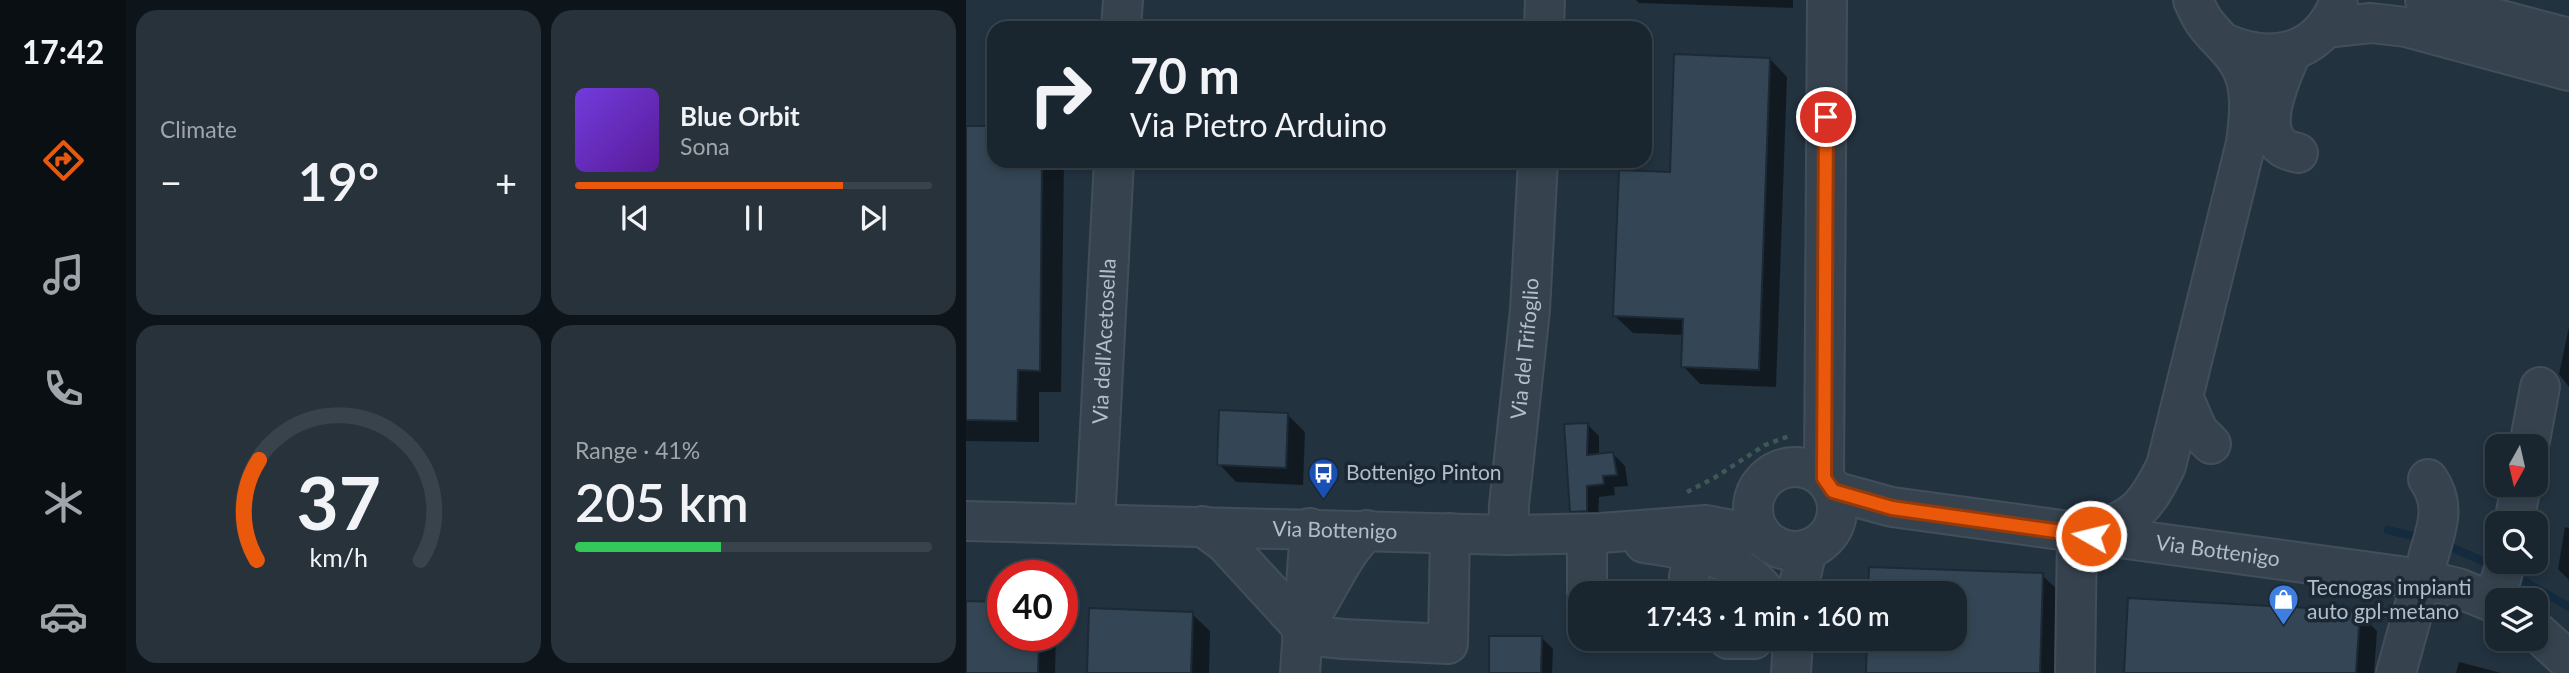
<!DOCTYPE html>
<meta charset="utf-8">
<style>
body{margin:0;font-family:Lato,sans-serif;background:#27323b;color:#f1f3f6;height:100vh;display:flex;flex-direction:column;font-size:26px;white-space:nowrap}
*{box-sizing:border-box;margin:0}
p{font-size:23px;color:#9fa5aa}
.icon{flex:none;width:38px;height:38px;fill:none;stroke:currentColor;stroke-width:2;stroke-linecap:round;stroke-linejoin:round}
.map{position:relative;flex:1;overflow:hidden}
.panel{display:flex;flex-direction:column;gap:10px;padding:10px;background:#0e151a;width:840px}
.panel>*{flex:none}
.hud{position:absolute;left:21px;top:21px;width:665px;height:147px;border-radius:21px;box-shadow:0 4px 10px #0003,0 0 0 2px #38434b;background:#1a262f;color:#f1f3f6;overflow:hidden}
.needle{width:46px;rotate:188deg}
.tools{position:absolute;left:1519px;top:434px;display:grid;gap:14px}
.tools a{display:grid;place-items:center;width:63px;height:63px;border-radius:14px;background:#1a262f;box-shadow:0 4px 10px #0003,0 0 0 2px #38434b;font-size:35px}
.speed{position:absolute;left:21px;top:560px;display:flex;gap:14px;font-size:35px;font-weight:700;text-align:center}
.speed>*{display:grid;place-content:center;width:91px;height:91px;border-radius:50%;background:#1a262f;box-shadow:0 4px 10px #0003,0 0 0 2px #38434b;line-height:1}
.speed .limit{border:10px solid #d22;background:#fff;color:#111}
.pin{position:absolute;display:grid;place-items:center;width:60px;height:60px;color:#fff;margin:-30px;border:4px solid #fff;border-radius:50%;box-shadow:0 2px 7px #0007}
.me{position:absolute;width:77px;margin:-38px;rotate:278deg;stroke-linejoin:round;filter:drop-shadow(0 0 5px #0008)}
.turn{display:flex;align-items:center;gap:24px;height:147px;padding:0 28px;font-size:32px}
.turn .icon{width:91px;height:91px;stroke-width:2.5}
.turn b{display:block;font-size:49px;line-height:60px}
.big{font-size:52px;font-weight:600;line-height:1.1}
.panel .card{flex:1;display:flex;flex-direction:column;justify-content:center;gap:10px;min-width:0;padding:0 24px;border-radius:21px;background:#27323b}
.panel .dial{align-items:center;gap:0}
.dial svg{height:182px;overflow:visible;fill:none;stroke:#38434b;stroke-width:7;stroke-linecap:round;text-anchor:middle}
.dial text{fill:#f1f3f6;stroke:none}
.song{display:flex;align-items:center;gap:21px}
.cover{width:84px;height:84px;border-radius:10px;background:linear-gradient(135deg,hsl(260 70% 55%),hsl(270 70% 35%))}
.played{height:7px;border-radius:4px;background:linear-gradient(90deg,#ea580c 75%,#38434b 75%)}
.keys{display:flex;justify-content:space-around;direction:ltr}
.heat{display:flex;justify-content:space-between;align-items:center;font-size:38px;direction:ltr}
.charge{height:10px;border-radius:5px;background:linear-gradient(90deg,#34c759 41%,#38434b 0)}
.panel .tiles{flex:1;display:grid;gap:10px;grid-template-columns:repeat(2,1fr)}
.trip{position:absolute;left:602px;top:581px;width:399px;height:70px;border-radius:21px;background:#1a262f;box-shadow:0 4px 10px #0003,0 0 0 2px #38434b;font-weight:600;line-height:70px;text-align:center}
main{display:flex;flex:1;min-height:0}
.dock{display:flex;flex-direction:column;width:126px;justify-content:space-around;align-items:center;background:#0a0f13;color:#9fa5aa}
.dock .icon{width:49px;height:49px}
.dock .selected{color:#ea580c}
.dock b{font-size:32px;color:#f1f3f6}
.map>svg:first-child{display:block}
</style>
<main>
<nav class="dock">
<b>17:42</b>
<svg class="icon selected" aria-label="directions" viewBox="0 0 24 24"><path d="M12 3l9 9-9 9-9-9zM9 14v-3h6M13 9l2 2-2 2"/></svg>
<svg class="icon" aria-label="music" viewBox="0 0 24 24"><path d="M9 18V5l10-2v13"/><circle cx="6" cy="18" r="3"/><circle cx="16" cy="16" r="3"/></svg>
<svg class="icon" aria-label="phone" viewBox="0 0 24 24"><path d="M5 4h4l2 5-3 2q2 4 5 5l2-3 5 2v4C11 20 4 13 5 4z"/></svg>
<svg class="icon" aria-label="climate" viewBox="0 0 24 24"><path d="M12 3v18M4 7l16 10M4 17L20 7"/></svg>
<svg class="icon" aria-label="car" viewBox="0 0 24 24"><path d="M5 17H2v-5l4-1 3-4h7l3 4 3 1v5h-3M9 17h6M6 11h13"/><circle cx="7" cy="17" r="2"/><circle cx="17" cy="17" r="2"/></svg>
</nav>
<section class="panel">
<div class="tiles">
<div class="card"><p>Climate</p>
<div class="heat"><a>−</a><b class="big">19°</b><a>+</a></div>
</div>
<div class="card">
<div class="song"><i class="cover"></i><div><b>Blue Orbit</b><p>Sona</p></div></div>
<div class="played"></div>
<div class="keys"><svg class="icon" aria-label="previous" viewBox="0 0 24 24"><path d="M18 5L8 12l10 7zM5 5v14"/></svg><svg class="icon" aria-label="pause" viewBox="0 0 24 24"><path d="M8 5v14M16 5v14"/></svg><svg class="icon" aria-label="next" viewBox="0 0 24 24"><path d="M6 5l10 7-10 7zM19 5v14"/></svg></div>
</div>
<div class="card dial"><svg viewBox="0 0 100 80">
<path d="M14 69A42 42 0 1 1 86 69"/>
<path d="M14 69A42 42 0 0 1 15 25" stroke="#ea580c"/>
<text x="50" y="56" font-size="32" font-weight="700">37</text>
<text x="50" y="72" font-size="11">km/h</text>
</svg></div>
<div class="card"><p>Range · 41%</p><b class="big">205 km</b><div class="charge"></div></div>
</div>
</section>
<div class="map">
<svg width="1603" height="673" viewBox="0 0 1603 673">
<rect width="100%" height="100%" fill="#22323f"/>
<path fill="#0007" d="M670,0H827V8L673,3Z
M804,59L821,77L810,387L734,384L717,366L718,335L667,333L649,316L705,173Z
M0,128H28V161H98L95,392H73V442L0,441Z
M1603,327V387L1593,374Z
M322,415L339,432L337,485L270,482L253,464Z
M621,424L633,436V456L647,454L659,466L662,486L648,487L649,495L633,497L632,523H618L606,511Z
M1599,527L1603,528V580L1592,569Z
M905,569L1076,575L1094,592L1091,673H901L903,639H989V593H904Z
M0,602L37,635H90L89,673H0Z
M1393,613L1411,631L1408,673H1159Z
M226,614L244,631L243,673H122Z
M575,637L587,649L586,673H525Z
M1493,662L1535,673H1490Z"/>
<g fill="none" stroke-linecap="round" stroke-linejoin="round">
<path stroke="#142a3e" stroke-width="8" d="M1422,530L1459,539
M1478,544L1530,567
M1548,575L1603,607"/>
</g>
<path fill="#344655" stroke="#1d2a36" stroke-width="2" d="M708,54L804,58L793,370L715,367L717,319L647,316L653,170L704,172Z
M0,126H28V161H76L74,371L52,370L51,421L0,420Z
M253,410L322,413L320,468L251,465Z
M622,423L621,455L647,452L651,475L637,476L638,484L621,486V511L604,512L598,424Z
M903,567L1077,573L1074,673H900L901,639H989V593H902Z
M1162,598L1394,611L1390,673H1158Z
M0,601L37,602V635H73L72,673H0Z
M123,608L227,612L225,673H121Z
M523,636H576L575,673H523Z"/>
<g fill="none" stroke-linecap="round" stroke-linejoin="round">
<defs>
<g id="minor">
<path d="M1459,0L1603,38"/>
<path d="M155,28L157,0"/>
<path d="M578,28L579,0"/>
<path d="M1359,28L1405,23L1440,27L1603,71"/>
<path d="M1258,43C1304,63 1351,56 1372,5"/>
<path d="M1326,51C1316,75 1290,126 1316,147C1320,150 1328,152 1332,153"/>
<path d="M1218,399L1232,431L1245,444"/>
<path d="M1563,446L1574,387"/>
<circle cx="829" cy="509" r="42"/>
<path d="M858,478L861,0"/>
<path id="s1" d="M867,491L926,507L1456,579L1492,588L1531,604"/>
<path id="s2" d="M0,521L542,535L635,533L740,525L797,536"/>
<path id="s3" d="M129,523L148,161"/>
<path d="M1548,523L1555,485"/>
<path d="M236,526L259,543L336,627"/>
<path id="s4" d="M542,535L543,505L564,310L572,161"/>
<path d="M1125,535C1171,514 1177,512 1200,466L1280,143C1283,118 1287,90 1275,67C1267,50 1251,39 1240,24C1234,17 1231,8 1227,0"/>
<path d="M678,543C722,550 772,555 800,593"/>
<path d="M1462,558C1470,530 1481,506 1462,479"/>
<path d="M621,593V534"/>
<path d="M723,593V576L728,552"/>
<path d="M831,593L841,550"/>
<path d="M1528,602L1540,562"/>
<path d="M342,620C363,590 374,556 401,530"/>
<path d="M1570,631L1603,661"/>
<path d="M336,635L378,639L482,644L484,533"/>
<path d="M762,639H788"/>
<path d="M334,673L344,528"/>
<path d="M825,673L827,639"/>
<path d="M1109,673L1111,534"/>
<path d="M1430,673L1456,579"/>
</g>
</defs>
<use href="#minor" stroke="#424f5b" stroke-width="42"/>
<path stroke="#3d5857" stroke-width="4.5" stroke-dasharray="5 5" stroke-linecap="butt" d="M721,492L748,478L799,445L826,435"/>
<use href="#minor" stroke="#36434f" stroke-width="38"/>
</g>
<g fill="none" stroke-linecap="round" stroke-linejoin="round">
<defs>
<path id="route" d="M860,117L858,478L867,491L926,508L1125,536"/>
</defs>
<use href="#route" stroke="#983908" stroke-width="18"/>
<use href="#route" stroke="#ea580c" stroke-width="12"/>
</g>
<defs>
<symbol id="bus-pin" viewBox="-11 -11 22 30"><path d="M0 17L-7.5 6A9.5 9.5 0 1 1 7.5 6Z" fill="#1a4fb4" stroke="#1b2834"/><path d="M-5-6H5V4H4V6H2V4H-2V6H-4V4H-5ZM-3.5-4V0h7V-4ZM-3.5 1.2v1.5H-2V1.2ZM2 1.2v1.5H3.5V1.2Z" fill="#fff"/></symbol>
<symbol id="shop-pin" viewBox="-11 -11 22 30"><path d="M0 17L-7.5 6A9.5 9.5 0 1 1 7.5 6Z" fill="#3f7fe0" stroke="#1b2834"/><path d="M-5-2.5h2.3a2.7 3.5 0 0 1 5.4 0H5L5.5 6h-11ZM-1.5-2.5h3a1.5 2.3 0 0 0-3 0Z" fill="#fff"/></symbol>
</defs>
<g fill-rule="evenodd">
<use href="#bus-pin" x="340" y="456" width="35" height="47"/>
<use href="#shop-pin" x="1300" y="582" width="35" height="47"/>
</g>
<g text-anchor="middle" stroke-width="7" stroke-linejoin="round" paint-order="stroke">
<g font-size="21" fill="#b2beca" stroke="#1b2834">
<text dy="7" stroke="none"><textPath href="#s3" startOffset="182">Via dell'Acetosella</textPath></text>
<text dy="7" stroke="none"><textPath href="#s4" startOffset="187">Via del Trifoglio</textPath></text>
<text dy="7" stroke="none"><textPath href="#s2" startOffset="369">Via Bottenigo</textPath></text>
<text dy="7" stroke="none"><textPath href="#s1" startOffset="390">Via Bottenigo</textPath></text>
</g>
<g font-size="21" fill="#b2beca" stroke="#1b2834" text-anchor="start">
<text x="380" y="480">Bottenigo Pinton</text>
<text x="1341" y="595">Tecnogas impianti<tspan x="1341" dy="24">auto gpl-metano</tspan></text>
</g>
</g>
</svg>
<div class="tools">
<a><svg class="needle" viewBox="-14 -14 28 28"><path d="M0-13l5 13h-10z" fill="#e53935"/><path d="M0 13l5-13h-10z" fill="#9fa5aa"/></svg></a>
<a><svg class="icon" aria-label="search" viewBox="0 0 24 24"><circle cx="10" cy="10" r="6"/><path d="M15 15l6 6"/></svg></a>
<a><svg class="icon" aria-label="layers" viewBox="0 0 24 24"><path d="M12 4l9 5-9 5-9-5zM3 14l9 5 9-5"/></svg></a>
</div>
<div class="speed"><div class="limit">40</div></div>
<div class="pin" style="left:860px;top:117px;background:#d93025"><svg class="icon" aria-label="arrive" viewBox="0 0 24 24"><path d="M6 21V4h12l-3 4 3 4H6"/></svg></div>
<svg class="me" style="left:1125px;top:536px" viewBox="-20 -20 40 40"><circle r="17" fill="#ea580c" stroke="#fff" stroke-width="3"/><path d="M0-11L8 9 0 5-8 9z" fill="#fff"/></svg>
<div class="trip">17:43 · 1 min · 160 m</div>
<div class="hud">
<div class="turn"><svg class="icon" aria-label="right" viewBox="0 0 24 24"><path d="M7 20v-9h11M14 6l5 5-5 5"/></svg><div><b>70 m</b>Via Pietro Arduino</div></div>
</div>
</div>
</main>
